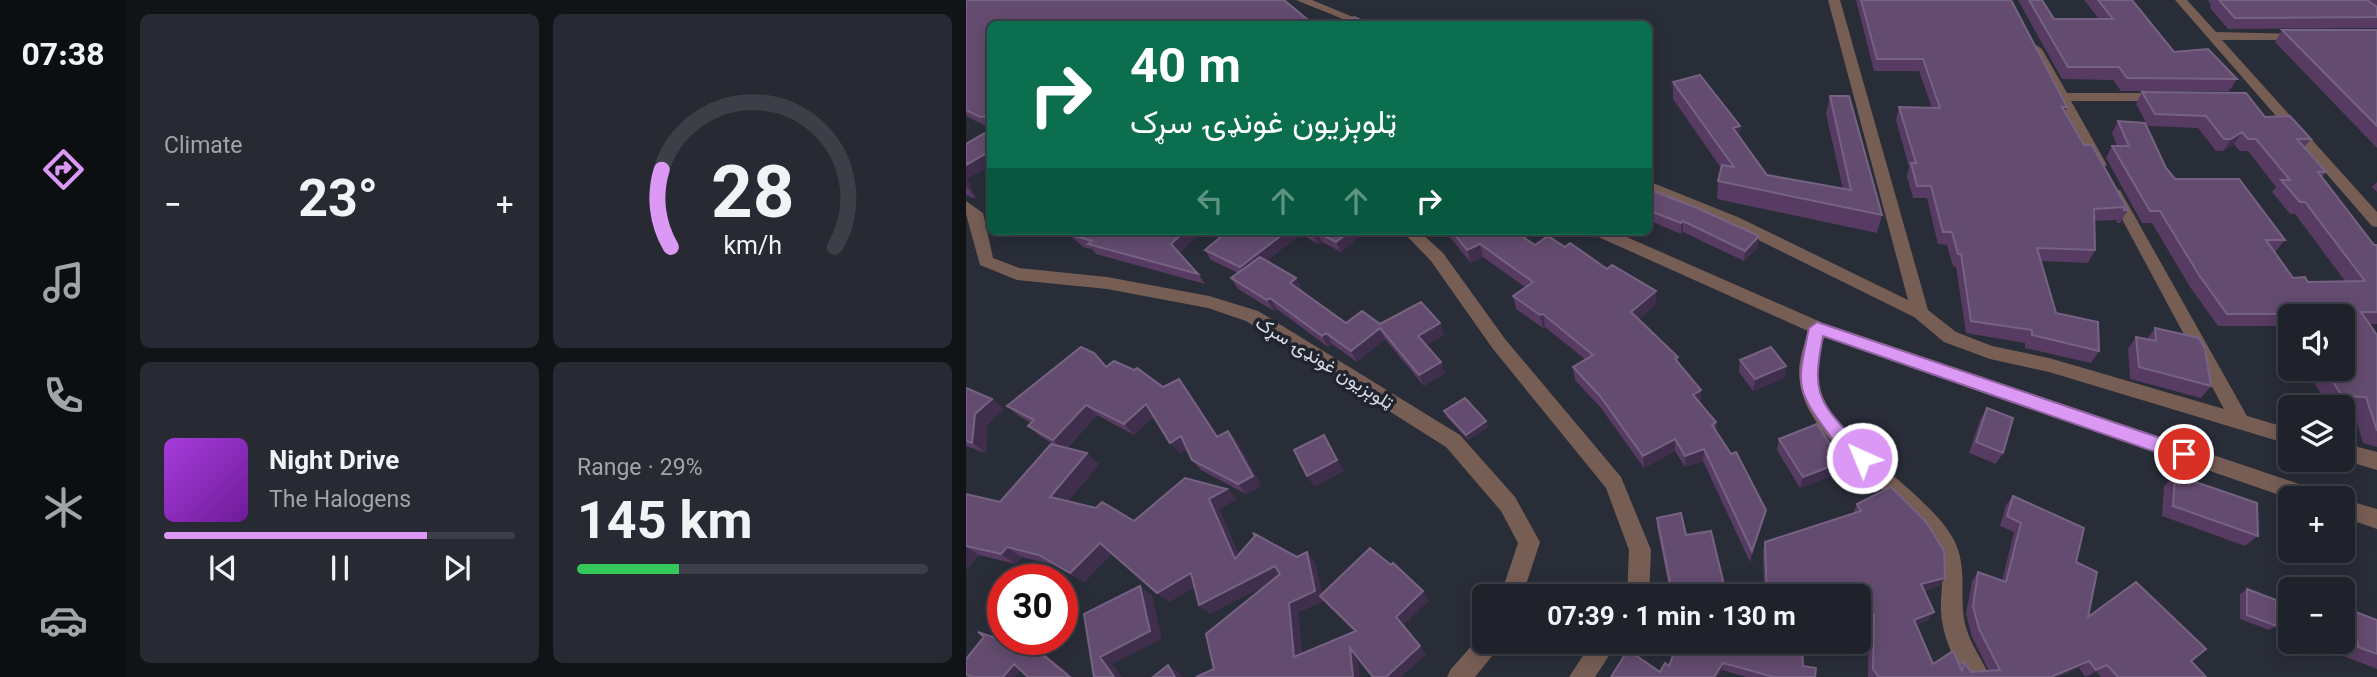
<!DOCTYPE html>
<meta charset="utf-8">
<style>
body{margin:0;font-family:Georgia,Vazirmatn,serif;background:#272a32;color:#f1f3f6;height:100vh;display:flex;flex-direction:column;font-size:26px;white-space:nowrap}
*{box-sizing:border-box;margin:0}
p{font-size:23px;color:#a1a4a8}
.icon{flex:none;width:38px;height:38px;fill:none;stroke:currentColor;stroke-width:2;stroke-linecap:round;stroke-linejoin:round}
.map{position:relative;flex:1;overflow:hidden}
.details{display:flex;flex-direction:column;gap:14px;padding:14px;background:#111317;width:840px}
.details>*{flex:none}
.guide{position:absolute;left:21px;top:21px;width:665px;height:214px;border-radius:10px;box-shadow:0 4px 18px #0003,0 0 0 2px #3c3f47;background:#0b6e4f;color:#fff;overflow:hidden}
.buttons{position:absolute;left:1312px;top:304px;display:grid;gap:14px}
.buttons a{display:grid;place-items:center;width:77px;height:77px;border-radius:10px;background:#1f222a;box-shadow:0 4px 18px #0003,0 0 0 2px #3c3f47;font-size:35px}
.speed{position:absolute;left:21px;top:564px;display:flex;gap:14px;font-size:35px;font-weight:700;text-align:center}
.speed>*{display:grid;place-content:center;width:91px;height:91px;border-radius:50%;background:#1f222a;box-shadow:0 4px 18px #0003,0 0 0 2px #3c3f47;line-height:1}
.speed .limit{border:10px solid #d22;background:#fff;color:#111}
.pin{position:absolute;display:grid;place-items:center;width:60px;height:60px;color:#fff;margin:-30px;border:4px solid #fff;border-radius:50%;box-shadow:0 2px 7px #0007}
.me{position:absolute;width:77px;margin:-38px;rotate:316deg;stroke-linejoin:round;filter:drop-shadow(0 0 5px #0008)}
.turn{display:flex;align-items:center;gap:24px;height:147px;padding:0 28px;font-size:32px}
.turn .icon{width:91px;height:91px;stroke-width:2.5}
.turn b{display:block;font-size:49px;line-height:60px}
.lanes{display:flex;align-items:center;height:66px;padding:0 28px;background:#0003;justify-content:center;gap:35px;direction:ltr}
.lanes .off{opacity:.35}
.big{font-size:52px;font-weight:700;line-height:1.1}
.details .card{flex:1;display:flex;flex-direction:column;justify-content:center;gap:10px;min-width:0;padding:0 24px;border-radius:10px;background:#272a32}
.details .dial{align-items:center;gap:0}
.dial svg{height:182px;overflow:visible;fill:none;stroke:#3c3f47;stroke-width:7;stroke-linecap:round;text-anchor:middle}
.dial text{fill:#f1f3f6;stroke:none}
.song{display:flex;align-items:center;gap:21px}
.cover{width:84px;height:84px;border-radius:10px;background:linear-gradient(135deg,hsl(280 70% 55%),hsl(280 70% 35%))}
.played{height:7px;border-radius:4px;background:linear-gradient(90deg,#db99f5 75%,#3c3f47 75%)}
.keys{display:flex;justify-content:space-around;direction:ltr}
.heat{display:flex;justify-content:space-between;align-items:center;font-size:38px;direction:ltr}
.charge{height:10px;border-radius:5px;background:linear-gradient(90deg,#34c759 29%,#3c3f47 0)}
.details .tiles{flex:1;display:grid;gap:14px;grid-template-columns:repeat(2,1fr)}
.trip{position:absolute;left:506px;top:584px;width:399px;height:70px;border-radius:10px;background:#1f222a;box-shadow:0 4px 18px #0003,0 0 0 2px #3c3f47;font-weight:700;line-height:70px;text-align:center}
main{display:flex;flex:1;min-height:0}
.dock{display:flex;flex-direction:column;width:126px;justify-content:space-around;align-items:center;background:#0c0e11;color:#a1a4a8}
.dock .icon{width:49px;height:49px}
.dock .current{color:#db99f5}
.dock b{font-size:32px;color:#f1f3f6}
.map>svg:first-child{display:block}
</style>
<main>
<nav class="dock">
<b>07:38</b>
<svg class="icon current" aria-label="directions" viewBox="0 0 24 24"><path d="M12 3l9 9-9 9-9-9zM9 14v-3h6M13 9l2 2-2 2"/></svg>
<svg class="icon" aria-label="music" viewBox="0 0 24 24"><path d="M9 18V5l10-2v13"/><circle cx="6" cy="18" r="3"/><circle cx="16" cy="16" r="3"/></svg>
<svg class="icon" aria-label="phone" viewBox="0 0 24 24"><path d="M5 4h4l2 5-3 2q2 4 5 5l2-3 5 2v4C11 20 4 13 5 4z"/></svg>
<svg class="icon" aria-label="climate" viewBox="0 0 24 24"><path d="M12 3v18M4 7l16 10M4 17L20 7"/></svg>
<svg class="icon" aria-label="car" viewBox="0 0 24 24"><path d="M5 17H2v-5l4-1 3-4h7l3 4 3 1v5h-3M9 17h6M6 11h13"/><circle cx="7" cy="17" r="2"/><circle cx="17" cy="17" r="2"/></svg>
</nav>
<section class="details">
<div class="tiles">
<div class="card"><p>Climate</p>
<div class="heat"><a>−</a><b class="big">23°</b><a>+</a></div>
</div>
<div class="card dial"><svg viewBox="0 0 100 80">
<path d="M14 69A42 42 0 1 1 86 69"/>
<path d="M14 69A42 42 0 0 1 10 35" stroke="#db99f5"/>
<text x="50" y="56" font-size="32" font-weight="700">28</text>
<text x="50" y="72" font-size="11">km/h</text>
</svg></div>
<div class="card">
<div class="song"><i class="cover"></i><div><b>Night Drive</b><p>The Halogens</p></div></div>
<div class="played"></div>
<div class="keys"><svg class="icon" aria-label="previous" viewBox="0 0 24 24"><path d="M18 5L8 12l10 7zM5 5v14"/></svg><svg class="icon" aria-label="pause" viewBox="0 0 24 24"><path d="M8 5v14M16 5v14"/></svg><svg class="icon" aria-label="next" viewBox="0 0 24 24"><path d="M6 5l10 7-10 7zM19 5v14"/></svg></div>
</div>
<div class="card"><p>Range · 29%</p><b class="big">145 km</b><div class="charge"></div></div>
</div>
</section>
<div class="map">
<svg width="1411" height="677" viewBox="0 0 1411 677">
<rect width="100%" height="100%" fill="#292d38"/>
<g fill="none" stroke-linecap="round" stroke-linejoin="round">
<path fill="#775e55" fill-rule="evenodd" d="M330,0H346L404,24H389Z
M862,0H874L962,310L990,332L1026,346L1083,358L1258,409L1142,193L1144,190H1154L1281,416L1325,429V445L1083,372L1024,359L978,342L948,317L764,226L682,192V181L774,218L942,300Z
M1209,0H1221L1250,32L1338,34V38L1334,40H1256L1411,212V227L1406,226Z
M1070,45L1076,49L1101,93H1198L1204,97L1198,101H1105L1141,165L1134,169L1129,168L1064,49Z
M0,201L17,213L27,258L53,268L141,277L243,296L292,311L494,435L549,497L574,542L556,597H534L552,543L535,511L480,447L280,321L242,308L141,289L51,280L14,265L0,214Z
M436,231H453L477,253L539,339L655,477L685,550L683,597H661L663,550L640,488L527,349L465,261Z
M625,231H647L857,323L1351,490L1358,492L1361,499H1325L858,337C855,349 850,362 851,374C855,437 958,485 988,540C1002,568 993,595 999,624C1004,644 1016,659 1024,677H998C987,658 976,634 975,612C974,593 980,570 972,553C943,492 835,447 833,373C833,359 838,345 842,331L628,235Z
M1377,443L1411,452V470L1377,460Z
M1377,499L1411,509V529L1377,517Z
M518,632V642H535L531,650L509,677H481L485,669Z
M626,642H652L629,677H603Z"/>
</g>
<path fill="#573b62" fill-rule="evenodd" d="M0,0L24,24V127H22L0,116Z
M890,0H1045L1101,107L1099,112L1118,145L1162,210L1154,223H1151L1150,220L1128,221L1129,250L1122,263L1075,261L1090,313L1133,351L1125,363L1059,348V343L1000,333L990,267L987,266L981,245L972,244L961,198H947L941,176L943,167L930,120L933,107L966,108L953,71H908Z
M1052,0H1076L1088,19H1133L1118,0H1166L1208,52L1271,79L1263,91H1155L1147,80L1096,79Z
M1242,0H1411V28L1262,29L1244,8L1245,5Z
M1316,30H1411V148L1309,42Z
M707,82L774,126L773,136L801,175L877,189L860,114L864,96L916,215L911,233L751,199L752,181L755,168L707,99Z
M1176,92L1299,117L1345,139L1338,147L1360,172L1356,177L1408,245H1411V324H1403L1411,335V447L1397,443L1387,408L1363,407L1340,369H1377V317H1325V326H1252L1224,287L1186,223H1176L1140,158L1146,146H1151L1146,133L1152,121L1200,168L1209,179L1319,240L1309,252L1327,278L1342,282L1379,281L1329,214H1324L1306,192L1310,187L1282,151H1274L1268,144L1257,151H1250L1232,128L1182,126L1170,104Z
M0,144L1,179L10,199L0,195Z
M1411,182V192L1406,187Z
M682,189L792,247L778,261L717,232L715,234L682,220Z
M99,231H236L213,253L232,274L239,284L130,254L126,249L117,247Z
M262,231H392L394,236L375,252L356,242L352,244L335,234L300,261L330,278L336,290L335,291L380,323L414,324L478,335L460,345L475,362L479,373L458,386L419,339L391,362L366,344L362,347L311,309L308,311L272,289L265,278L272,273L245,260L239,250Z
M480,231H537L540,234L569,245L599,247L690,304L673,319L712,357V364L735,390L734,402L750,422V430L797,521L784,562L737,461L719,467L709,451L678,468L635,408L609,380L607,367L620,360L579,327L577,328L550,309L547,296L559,287L517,257L505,263L481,234Z
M1189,328L1245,386L1235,398L1164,379L1162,349L1170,337L1181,339Z
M774,360L820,366L818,378L787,391L773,372Z
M140,366L197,387L213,379L222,390L252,436L271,441L295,486L280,494L235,470L226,460L221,449L214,453L188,416L168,435L131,415L101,448L133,464L102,501L168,521L261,489L271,499L253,509L273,555L331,557L349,562L356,594L463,600L437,625L460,655L248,669L301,584L244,614L233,605L229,587L203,602L191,593L146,553L118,582L88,565L56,557L50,564L13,555L0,570V494L34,502L89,445L74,436L62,426L65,423L53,416L41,406ZM358,601L389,632L336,654L332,612Z
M0,388L26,399L38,409L21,425L20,453L0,446Z
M1021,408L1037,453L1030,464L1003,453L1014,420Z
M478,411L520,421L522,427L502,440L481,417Z
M813,439L872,473L834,488L811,450Z
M1209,475L1292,536L1279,546L1196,516L1198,486Z
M1047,496L1110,562L1122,617L1225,661L1240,677H1135L1131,672L1119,677L1113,668L1092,677H902L903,623L892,621V597H798L797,551L799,542L887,513L891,504L979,578L973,586L958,591L968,612L962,620L950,625L967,664L994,666L998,662L1005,672L1023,671L1006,637L1000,614L1006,581L1012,572L1036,581L1048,532L1034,526L1040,505Z
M691,518L720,535L761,597H705L691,527Z
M1326,588L1331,590H1325V630L1313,626L1312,597Z
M1281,589L1311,626L1303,630L1274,619V594Z
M1377,607L1411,620V669L1375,655L1374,649L1356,642H1377Z
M800,642H836L837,666L849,677H780L756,670L751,677H645L694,672L703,666L800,652Z"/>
<path fill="#3f2e4c" d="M774,126L772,144L767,128Z
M1276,132L1268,144L1257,151L1265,139Z
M24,151V166L1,179L10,199L0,186V165Z
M717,221V232L715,234V223Z
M219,231H236L212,255L205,244Z
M321,231H333L335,234L280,277L274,267Z
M384,231H392L394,236L375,252L370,242Z
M351,232L356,242L352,244L347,234Z
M793,236L792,247L778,261L779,251Z
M514,244L517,257L505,263L501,250Z
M330,278L336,290L330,294L324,283Z
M690,291V304L666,325L665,312Z
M304,298L311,309L308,311L301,300Z
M577,314L579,327L577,328L574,315Z
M474,323L478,335L456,347L452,336Z
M414,328L419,339L391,362L385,351Z
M360,333L366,344L362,347L356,336Z
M475,362L479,373L458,386L453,375Z
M820,366L818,378L787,391L789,379Z
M213,379L222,390L259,447L251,437Z
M735,390L734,402L727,395Z
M26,399L38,409L21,425L20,453L6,443L9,414Z
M180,404L190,414L168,435L158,424Z
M120,405L131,415L98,450L87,440Z
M520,421L522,427L502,440L500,435Z
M262,431L271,441L295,486L280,494L272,484Z
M358,435L378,471L349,487L341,476Z
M215,436L224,447L214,453L204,443Z
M709,439V451L678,468L677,456Z
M738,449L737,461L719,467V456Z
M121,453L133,464L97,508L84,497Z
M876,462L872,473L834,488L837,477Z
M261,489L271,499L253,509L279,569L269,559L243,499Z
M800,510L797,521L784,562L786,551Z
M134,543L147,553L118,582L104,573Z
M0,547L13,555L0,570Z
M41,547L56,557L50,564L35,554Z
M341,552L349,562L358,601L332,612L337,665L328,657L323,603Z
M309,566L318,576L244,614L233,605Z
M225,573L237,583L203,602L191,593Z
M979,578L973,586L950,593L955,584Z
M174,586L186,595L196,639L146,664L156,677H148L134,657Z
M457,591L463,600L437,626L430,617Z
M968,612L962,620L943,628L948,620Z
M454,646L460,655L435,677H420Z
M384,648L392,657L394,677H387Z
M76,654L84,658L107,677H104Z
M1123,661L1113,668L1092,677H1085Z
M757,663L756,670L751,677H748Z
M48,664L56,668L49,677H37Z
M202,665L214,673L217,677H209Z
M1141,665L1131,672L1121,677L1130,670Z"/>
<path fill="#644c70" stroke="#766282" stroke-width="2" d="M0,0H318L347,24H24V116L14,117L0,110Z
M895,0H1045L1101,107H1096L1118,145H1126L1162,210H1158V207L1128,209L1129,250L1071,248L1090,313L1132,322L1133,351L1066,335V330L1005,321L995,254H992L986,232H977L965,186H951L945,163H950L933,107L974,108L957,59H911Z
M1063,0H1076L1088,19H1147L1132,0H1166L1208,52L1242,49L1271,79L1161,78L1153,67H1102Z
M1253,0H1401L1411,7V17L1269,18Z
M388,17L404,24H373Z
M1316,30H1411V126Z
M734,75L774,126L767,128L801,175L885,190L864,96H883L916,215L752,181L756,165L768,167L707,82Z
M1176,92L1280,93L1299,117L1324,116L1345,139H1331L1360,172H1352L1408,245H1411V312H1395L1411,335V431L1400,397L1376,396L1359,369H1377V317H1347L1346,314H1261L1233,275L1194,211H1184L1146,146H1163L1152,121L1179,123L1200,168L1209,179H1273L1319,240H1300L1327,278L1339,277L1342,282L1399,281L1339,202H1334L1315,180H1324L1290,139H1282L1276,132L1265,139H1258L1240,116L1189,114Z
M24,130V151L0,165V144Z
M682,189L731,208L793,236L779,251L717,221L715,223L682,210Z
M103,231H219L205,244L232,274L122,244L126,241L109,236Z
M262,231H321L274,267L239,250Z
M342,231H384L370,242L351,232L347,234Z
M486,231H537L540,234L545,231H548L569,245L582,236L599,247L604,243L641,269L646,265L690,291L665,312L712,357L709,359L735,390L727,395L750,422L746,425L765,454L770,452L800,510L786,551L738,449L719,456L709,439L677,456L634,396L607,367L627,355L577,314L574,315L547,296L567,282L514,244L501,250Z
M294,257L330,278L324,283L380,323L396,311L414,324L455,302L474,323L452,336L475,362L453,375L414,328L385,351L360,333L356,336L304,298L301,300L265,278Z
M1189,328L1233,338L1239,349L1245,386L1173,367L1170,337L1190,341Z
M115,347L128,353L140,367L148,361L168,370L171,368L197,387L213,379L251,437L262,431L287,476L272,484L226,460L215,436L204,443L180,404L158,424L120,405L87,440L62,426L68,420L41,406Z
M805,347L820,366L789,379L774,360Z
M0,388L26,399L9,414L6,443L0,441Z
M499,398L520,421L500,435L478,411Z
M1021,408L1047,418L1037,453L1010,442Z
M851,424L876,462L837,477L813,439Z
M358,435L371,460L341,476L328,450Z
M85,444L121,453L84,497L130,508L136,502L168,521L219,478L261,489L243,499L269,559L289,536L287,533L331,557L341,552L349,591L323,603L328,657L390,631L354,596L404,548L425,565L427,563L457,591L430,617L454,646L420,677H407L384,648L387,677H230L248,669L240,634L314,574L309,566L233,605L225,573L191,593L134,543L104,573L73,555L41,547L35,554L0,546V494L34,502Z
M1209,475L1291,503L1292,536L1207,506Z
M925,487L961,523L978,551L979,578L955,584L968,612L948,620L967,664L987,651L996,671L998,662L1005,672L1034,670L1013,629L1007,606L1012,572L1040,582L1055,523L1041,516L1047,496L1118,528L1110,562L1131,572L1122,617L1170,582L1240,649L1225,661L1240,677H1152L1141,665L1130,670L1123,661L1085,677H913L907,669L908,615L892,613V597H801L799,542L895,511L891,504Z
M715,513L720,535L745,531L761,597H729L732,588L706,593L691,518Z
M174,586L184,631L134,657L148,677H128L118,614Z
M1281,589L1310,600L1311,626L1281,615Z
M1377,607L1411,620V654L1392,647L1391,641L1377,636Z
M12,632L76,654L104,677H62L48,664L37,677H6L0,675V659L18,637Z
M712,642H765L802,653V642H836L837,666L850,668L849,677H808L757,663L748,677H645L662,650L694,672L699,663L703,666Z
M202,665L209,677H187Z"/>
<path fill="#db99f5" stroke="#8e639f" stroke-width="2" d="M851,322L1218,446L1225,448L1227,454L1225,459L1218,462L857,336C847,388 849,399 887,438C893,445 901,449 905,458L902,463L896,466C883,461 873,448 865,437C828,388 831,386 843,328Z"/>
<g text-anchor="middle" stroke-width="7" stroke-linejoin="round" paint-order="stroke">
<g font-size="19" fill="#d6dae0" stroke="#1f242e">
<text transform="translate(359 362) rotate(32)" y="7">ټلوېزيون غونډۍ سړک</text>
</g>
</g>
</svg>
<div class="buttons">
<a><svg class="icon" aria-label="sound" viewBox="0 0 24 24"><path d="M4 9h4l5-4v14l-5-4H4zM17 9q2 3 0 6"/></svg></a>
<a><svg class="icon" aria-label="layers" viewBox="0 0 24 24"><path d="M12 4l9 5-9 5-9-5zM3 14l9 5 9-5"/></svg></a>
<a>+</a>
<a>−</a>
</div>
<div class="speed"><div class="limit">30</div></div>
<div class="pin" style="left:1218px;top:454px;background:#d93025"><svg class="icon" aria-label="arrive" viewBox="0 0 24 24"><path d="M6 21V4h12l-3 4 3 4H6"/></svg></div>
<svg class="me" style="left:896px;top:458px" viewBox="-20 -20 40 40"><circle r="17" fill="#db99f5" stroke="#fff" stroke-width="3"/><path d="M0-11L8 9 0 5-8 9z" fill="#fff"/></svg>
<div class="trip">07:39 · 1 min · 130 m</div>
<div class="guide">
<div class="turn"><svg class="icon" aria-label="right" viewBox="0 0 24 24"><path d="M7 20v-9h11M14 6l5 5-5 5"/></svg><div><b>40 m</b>ټلوېزيون غونډۍ سړک</div></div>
<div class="lanes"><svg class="icon off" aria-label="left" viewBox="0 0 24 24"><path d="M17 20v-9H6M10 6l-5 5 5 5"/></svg><svg class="icon off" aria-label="ahead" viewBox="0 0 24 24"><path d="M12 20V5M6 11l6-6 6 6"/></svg><svg class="icon off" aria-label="ahead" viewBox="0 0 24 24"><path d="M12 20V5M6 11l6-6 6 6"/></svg><svg class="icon" aria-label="right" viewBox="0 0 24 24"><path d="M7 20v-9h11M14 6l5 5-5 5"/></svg></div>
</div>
</div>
</main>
